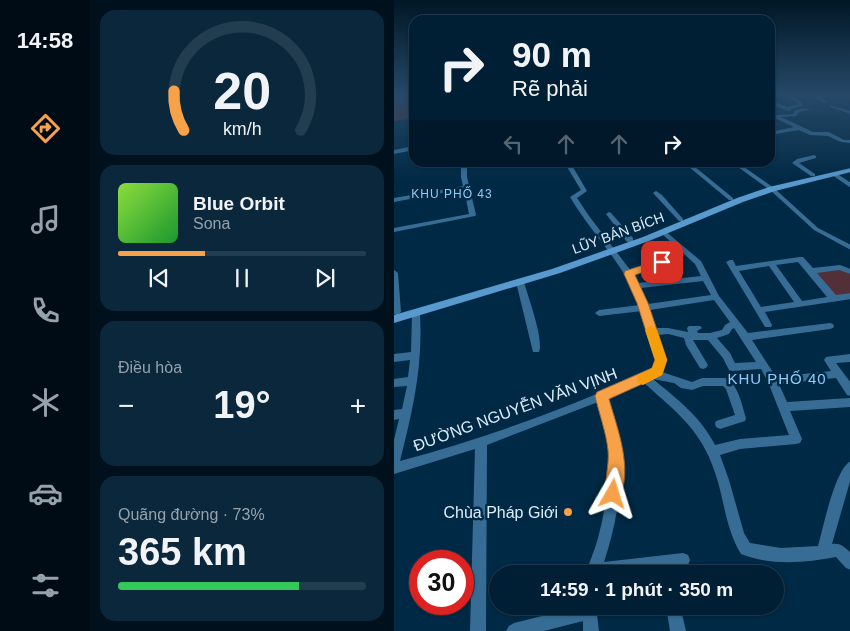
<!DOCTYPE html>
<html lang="vi">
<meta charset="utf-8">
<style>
body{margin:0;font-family:Arial,sans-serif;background:#0a273c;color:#f1f3f6;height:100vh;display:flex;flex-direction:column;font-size:19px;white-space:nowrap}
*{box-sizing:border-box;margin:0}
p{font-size:16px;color:#95a2ac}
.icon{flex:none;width:28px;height:28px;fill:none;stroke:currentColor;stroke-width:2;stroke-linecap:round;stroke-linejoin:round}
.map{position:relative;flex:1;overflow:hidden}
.details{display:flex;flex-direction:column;gap:10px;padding:10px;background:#00111d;width:304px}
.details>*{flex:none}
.banner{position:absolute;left:15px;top:15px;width:366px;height:152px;border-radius:15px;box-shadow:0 1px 4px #0004,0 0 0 1px #223d4f;background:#001f34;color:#f1f3f6;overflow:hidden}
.speed{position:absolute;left:15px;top:550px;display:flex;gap:10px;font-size:25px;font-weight:700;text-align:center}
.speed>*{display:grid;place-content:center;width:65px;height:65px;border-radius:50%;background:#001f34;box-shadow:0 1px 4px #0004,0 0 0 1px #223d4f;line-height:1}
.speed .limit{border:8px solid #d22;background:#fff;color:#111}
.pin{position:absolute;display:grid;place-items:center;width:42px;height:42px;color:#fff;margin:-21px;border-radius:10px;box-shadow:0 2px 8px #0006}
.me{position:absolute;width:55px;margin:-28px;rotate:6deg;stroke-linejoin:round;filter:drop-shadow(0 0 4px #0008)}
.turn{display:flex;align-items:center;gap:18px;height:105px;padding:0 20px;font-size:22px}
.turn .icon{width:65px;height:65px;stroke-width:2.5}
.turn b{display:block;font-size:35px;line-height:42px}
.lanes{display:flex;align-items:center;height:48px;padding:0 20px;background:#0003;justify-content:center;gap:25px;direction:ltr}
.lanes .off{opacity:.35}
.big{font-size:38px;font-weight:800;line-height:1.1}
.details .tile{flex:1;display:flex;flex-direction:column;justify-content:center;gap:8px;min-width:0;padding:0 18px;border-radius:15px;background:#0a273c}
.details .dial{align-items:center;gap:0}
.dial svg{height:130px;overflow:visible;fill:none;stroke:#223d4f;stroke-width:7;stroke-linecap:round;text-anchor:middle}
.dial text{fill:#f1f3f6;stroke:none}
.song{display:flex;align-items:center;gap:15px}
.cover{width:60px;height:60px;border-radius:8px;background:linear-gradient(135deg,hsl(90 70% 55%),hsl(130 70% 35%))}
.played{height:5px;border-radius:2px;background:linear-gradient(90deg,#f7a149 35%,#223d4f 35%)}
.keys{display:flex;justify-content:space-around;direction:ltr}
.heat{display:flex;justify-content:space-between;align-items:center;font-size:28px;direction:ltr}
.charge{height:8px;border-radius:4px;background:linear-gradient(90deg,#34c759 73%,#223d4f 0)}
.trip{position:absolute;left:95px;top:565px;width:295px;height:50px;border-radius:25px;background:#001f34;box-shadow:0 1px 4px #0004,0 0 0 1px #223d4f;font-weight:800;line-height:50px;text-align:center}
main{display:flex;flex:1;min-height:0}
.tabs{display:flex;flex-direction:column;width:90px;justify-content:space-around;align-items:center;background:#000c15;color:#95a2ac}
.tabs .icon{width:35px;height:35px}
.tabs .selected{color:#f7a149}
.tabs b{font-size:22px;color:#f1f3f6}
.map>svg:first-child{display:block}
</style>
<main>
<nav class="tabs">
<b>14:58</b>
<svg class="icon selected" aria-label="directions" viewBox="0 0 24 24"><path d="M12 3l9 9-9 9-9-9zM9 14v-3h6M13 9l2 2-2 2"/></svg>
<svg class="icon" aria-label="music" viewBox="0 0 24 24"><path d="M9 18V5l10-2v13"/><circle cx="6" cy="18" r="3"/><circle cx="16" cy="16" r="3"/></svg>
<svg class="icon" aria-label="phone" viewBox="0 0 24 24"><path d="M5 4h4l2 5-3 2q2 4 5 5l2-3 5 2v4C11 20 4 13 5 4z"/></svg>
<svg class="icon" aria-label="climate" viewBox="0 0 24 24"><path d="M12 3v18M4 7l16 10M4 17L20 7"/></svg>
<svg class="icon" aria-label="car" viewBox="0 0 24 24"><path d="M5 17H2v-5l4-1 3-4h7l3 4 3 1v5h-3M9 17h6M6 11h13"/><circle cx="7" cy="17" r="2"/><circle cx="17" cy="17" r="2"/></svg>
<svg class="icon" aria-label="filters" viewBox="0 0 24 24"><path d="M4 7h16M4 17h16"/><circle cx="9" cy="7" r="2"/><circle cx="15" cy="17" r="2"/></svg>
</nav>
<section class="details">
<div class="tile dial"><svg viewBox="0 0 100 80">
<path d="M14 69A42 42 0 1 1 86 69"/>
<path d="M14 69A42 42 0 0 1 8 45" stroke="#f7a149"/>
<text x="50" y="56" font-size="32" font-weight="700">20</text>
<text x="50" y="72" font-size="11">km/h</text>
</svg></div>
<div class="tile">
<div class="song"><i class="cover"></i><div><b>Blue Orbit</b><p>Sona</p></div></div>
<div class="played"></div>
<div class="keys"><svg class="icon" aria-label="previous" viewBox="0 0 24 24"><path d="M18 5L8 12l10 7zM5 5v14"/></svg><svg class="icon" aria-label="pause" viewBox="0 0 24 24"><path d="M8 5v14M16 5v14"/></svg><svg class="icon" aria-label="next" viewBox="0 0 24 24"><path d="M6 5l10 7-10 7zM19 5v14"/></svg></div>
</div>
<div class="tile"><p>Điều hòa</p>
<div class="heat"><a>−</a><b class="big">19°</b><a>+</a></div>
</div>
<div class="tile"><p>Quãng đường · 73%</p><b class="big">365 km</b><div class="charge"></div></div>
</section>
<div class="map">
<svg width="457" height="631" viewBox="0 0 457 631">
<rect width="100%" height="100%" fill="#002945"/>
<path fill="#532f38" d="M0,94H20V118L0,121Z
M445,268L456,274V296L441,299L418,273Z"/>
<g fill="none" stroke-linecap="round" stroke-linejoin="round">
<path fill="#376d95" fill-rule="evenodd" d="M376,94H397L410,105L397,109V111C389,111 384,105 376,105V103H384L393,107L404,104L392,95L376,96Z
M417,94H422L433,102L429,103Z
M436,105L457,111V114L436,107Z
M413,108L415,109V110L405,112L402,116L387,117L419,132H435L450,140H457V143L447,142L434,136L416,135L405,130L376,135V132L400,127L376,116V113L382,115L399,114L401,110Z
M20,146V150L0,154V150Z
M420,155L422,156V158L405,163L421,174V176H417L398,163L403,159Z
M170,162H176L193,191L183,198L195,216L237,271L268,260L272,262L271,264L240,275L244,283L307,276L301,264L267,233V231H271L307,261L325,296L354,333L436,323L439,324L440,326L439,328L436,329L358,340L382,377L437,371L430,360L432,357L457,354V362L442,363L457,383V396L453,395L442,378L385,384L393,402L457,398V407L396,411L408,439L406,443L402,444L346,449L326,455L335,480L350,533L356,543L387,548L424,546C429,529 441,468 457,461V478L438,544C447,543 450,547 457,553V570L452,568L442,557C411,563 377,566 347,554C333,531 331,507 324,482C310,432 286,415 250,383L213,398C234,452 228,508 210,562L289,553L294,555L296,560L294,565L289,567L228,574H192C195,562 201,550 204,538C216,493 220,446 204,402L93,445L92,631H76L81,449L0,474V440L5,419L0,420V410L8,409L13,386L0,387V379L14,377L16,360L0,362V354L17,352L18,314L19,312H25L26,314C29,367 19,409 6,461C92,438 178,407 259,369L262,360L248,311L205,316L201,313L205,310L246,305C230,264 198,234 176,197L187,190ZM309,281L317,295L254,304L247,288ZM320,300L336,322L331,325L328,330L316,333H304L303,331L308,328L306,326H295L293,328L294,332L274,328H262L256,310ZM340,328L362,362L341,363L336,353L323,338L335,334L338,329ZM274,334L290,338L292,345L306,368L309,369L312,368L314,365L299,340H314L329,358L335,370L338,371L367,369L374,382L395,435L346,439L321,445C307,417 283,399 259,379L280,383L287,388L298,390L309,386H329L332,389L341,415L322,421L321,424L322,427L326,429L351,421L352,418C348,405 344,383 331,378H308L298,382L268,372L272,360L264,335Z
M289,162H295L339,198V200H335Z
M337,162H343L380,188L424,228L457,245V250L420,230L376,190Z
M70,163L73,165V177L82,215L81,216L0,232V228L75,214L70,189L0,202V198L69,186L67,177V165Z
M438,173H442L457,183V188L438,175Z
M262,191L268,195L289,219V221H285L259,193Z
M215,212L217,213L239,238V242H233L212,214Z
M406,257H409L419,268L446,265L457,269V274L445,270L423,273L442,295L457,293V299L371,312L378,325L377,327H371L332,262L336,260H339L342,266ZM404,262L433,297L408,301L382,265ZM375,266L400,302L367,307L345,271Z
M0,270L4,273L7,312L3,315L0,314Z
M126,279L130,282C134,297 150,339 145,352H139L122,282Z
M188,606H202L205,631H189V621L150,631H112L115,626L120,623Z
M272,606H286L292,631H276Z"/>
<path fill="#589acd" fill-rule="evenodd" d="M457,168V172L381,191L349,202L255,241L166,273L0,323V315L158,269L249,237L343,198L375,187Z"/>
<defs>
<path id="rail" d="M11,94L17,98L20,111"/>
</defs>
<use href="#rail" stroke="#bed1e1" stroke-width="2.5"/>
<use href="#rail" stroke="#002945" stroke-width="1" stroke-dasharray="3" stroke-linecap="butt"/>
</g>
<linearGradient id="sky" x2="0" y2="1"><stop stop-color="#001726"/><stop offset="0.52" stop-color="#264968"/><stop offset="1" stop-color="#264968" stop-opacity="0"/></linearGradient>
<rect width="457" height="182" fill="url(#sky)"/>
<path fill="#f7a149" stroke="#a1692f" d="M268,259L272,260V264L241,275L254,303L273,360L268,375L215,399C224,431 239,468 225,500L219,503L214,500C208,486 216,466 214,450C212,432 205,413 201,396L203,392L258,368L261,360L243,303L230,274L231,271Z"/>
<path fill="#f59e0b" d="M257,325L263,330L273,360L268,375L249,385L244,383L243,379L244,376L258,368L261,360L251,330Z"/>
<circle fill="#f7a149" stroke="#002945" stroke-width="2" cx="174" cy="512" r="5"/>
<g text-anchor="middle" stroke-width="5" stroke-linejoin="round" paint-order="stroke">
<g font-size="12" letter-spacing="1" fill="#92caf7" stroke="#002945">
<text x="58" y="198">KHU PHỐ 43</text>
</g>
<g font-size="14" fill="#dcecfa" stroke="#002945">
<text transform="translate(224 233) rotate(-20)" y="5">LŨY BÁN BÍCH</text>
</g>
<g font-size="15" letter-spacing="1" fill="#92caf7" stroke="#002945">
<text x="383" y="384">KHU PHỐ 40</text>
</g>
<g font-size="16" fill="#dcecfa" stroke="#002945">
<text transform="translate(121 409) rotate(-20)" y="6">ĐƯỜNG NGUYỄN VĂN VỊNH</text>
</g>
<g font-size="16" fill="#dcecfa" stroke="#002945" text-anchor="end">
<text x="164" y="518">Chùa Pháp Giới</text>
</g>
</g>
</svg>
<div class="speed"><div class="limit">30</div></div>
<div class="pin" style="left:268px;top:262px;background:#d93025"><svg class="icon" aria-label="arrive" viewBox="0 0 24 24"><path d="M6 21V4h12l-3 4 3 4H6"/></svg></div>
<svg class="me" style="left:219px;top:494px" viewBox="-20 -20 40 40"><path d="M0-17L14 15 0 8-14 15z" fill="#f7a149" stroke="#fff" stroke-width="4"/></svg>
<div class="trip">14:59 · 1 phút · 350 m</div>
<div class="banner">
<div class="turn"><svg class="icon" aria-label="right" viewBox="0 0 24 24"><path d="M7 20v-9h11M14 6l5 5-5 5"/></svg><div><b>90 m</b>Rẽ phải</div></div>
<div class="lanes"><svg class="icon off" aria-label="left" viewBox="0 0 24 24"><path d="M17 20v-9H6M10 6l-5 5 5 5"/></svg><svg class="icon off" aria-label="ahead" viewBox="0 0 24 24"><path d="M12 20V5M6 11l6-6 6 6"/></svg><svg class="icon off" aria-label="ahead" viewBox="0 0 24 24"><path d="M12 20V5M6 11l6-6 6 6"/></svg><svg class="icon" aria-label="right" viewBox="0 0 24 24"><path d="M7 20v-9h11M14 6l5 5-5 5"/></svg></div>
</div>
</div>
</main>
